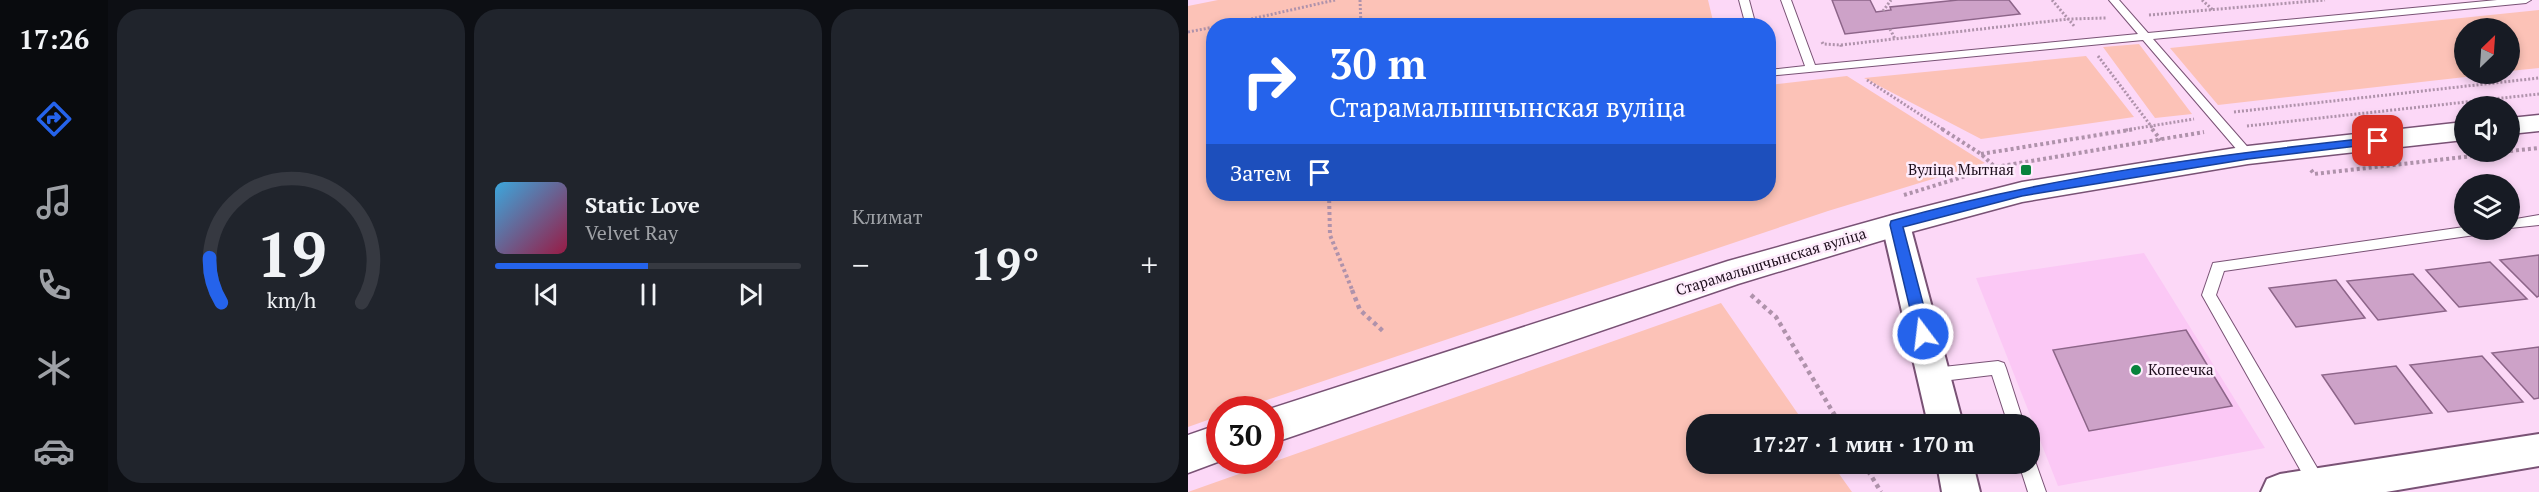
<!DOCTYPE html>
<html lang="ru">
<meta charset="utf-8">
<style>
body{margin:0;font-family:"PT Serif",serif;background:#20242c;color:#f1f3f6;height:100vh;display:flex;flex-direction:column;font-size:22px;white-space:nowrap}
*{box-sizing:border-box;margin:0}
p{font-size:20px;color:#9ea1a6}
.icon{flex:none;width:33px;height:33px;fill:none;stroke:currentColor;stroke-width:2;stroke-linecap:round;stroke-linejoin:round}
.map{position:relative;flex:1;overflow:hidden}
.panel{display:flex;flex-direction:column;gap:9px;padding:9px;background:#0d0f14;width:1080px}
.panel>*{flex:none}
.banner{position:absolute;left:18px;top:18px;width:570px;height:183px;border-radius:24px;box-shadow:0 3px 9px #0003;background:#2563eb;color:#fff;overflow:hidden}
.needle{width:39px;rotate:25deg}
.buttons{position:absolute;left:1266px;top:18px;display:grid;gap:12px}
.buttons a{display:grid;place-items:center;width:66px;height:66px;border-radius:50%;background:#171b24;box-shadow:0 3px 9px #0003;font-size:30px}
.speed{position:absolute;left:18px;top:396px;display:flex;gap:12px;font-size:30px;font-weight:700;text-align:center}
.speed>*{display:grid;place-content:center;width:78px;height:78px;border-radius:50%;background:#171b24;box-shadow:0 3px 9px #0003;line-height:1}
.speed .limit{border:9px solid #d22;background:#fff;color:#111}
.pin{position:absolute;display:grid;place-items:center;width:51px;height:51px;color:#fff;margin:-26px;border-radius:12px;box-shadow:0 3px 9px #0006}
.me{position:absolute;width:66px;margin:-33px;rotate:345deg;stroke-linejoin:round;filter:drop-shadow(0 0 4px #0008)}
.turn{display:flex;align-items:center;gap:21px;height:126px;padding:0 24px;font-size:27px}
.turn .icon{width:78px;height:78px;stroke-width:2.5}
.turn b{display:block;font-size:42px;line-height:51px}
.then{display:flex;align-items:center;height:57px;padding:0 24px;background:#0003;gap:12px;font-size:22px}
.big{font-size:45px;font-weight:600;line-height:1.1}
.panel .card{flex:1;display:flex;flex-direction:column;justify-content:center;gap:9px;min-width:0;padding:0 21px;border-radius:24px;background:#20242c}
.panel .dial{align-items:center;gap:0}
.dial svg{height:156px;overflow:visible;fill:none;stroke:#363941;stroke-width:7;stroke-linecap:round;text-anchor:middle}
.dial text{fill:#f1f3f6;stroke:none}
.song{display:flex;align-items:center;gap:18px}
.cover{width:72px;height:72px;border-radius:9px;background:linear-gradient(135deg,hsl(200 70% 55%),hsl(340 70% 35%))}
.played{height:6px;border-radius:3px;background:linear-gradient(90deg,#2563eb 50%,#363941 50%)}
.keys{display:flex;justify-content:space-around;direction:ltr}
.heat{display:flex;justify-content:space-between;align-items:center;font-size:33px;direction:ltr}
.panel .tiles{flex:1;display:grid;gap:9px;grid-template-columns:repeat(3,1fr)}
.trip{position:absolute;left:498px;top:414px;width:354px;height:60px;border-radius:24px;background:#171b24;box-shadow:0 3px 9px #0003;font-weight:600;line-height:60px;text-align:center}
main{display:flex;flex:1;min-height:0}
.tab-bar{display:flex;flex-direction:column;width:108px;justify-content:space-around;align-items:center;background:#090b0e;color:#9ea1a6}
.tab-bar .icon{width:42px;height:42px}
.tab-bar .current{color:#2563eb}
.tab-bar b{font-size:27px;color:#f1f3f6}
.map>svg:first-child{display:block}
</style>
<main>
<nav class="tab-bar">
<b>17:26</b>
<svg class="icon current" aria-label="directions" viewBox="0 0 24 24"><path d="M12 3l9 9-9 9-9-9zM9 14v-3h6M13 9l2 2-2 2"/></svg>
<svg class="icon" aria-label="music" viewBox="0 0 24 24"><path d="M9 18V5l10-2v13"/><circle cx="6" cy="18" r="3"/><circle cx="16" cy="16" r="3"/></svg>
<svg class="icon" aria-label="phone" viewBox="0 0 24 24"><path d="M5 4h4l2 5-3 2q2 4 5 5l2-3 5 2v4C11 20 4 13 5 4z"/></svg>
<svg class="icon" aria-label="climate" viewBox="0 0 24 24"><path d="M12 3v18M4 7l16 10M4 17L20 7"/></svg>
<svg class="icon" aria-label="car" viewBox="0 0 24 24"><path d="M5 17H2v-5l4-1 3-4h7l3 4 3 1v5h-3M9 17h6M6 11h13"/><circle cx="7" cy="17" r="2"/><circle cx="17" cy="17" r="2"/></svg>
</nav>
<section class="panel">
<div class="tiles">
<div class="card dial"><svg viewBox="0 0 100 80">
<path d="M14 69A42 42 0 1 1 86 69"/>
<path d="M14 69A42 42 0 0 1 8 46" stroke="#2563eb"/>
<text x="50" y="56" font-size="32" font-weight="700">19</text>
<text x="50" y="72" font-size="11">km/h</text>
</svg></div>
<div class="card">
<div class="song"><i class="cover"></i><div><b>Static Love</b><p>Velvet Ray</p></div></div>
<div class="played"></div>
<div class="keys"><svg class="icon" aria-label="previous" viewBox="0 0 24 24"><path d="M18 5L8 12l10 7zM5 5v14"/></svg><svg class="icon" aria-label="pause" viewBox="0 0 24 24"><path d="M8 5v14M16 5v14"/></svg><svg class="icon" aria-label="next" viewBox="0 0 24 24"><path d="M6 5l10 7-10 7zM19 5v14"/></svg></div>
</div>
<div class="card"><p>Климат</p>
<div class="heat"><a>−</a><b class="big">19°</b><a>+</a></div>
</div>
</div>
</section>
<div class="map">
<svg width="1351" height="492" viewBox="0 0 1351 492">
<rect width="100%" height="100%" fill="#fcd8f7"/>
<path fill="#fbc8f5" d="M956,253L1077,448L870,486L788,278Z"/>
<path fill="#fcc2b7" d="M30,0H520L526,25L26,26V194H580L581,85L659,76L797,163L640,211L52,409L32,410L31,416L0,427V6Z
M1351,10V68L1322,71V28H1276V74H1304L1030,105L982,48Z
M951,44L1004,114L967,118L915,47Z
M898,56L946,117L793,139L676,78Z
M533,303L617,424H508V464H644L664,492H0Z"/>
<path fill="#cda2c8" stroke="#8d6589" stroke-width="1.5" d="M644,0H682L688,12L703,10L702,7L770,0H821L832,14L657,34Z
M1351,255V296L1349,297L1312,260Z
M1302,262L1339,299L1271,307L1238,270Z
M1225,274L1258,311L1190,320L1159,281Z
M1148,280L1177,318L1108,327L1081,288Z
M998,330L1044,406L901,431L865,350Z
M1351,347V398L1346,399L1304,353Z
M1294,356L1335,402L1260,412L1222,365Z
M1208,366L1244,413L1167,424L1134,375Z"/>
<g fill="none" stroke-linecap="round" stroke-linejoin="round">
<defs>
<path id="service" d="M551,0H561L568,26H558Z
M593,0H603L627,65L950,34L921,0H931L960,33L1309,0H1343L1338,3L965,39L1064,152L1066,155L1064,158H1056L955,40L580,76V70L617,66Z
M1351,215V225L1322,228V220Z
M1276,227V230H1294L1287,235L1036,271L1028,295L1138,483L1135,489L1129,491L1123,489L1014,295L1025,263Z
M810,361L816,363L818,368L836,424H820L804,375L746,382L740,380L738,375L740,370L746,368Z
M842,457L846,458L858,492H840L831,464H842Z"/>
<path id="minor" d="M708,215L718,218L722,225L775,424H740L694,225L698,218Z
M1351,434V466L1198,492H1073L1079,479L1092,474Z
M749,464H785L792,492H754Z"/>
<path id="secondary" d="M1351,115V131L1322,134V118Z
M1276,122V140L1060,164L834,202L712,235L550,284L82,444V410H78L540,261L708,214L834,182L1060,146Z
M32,424V460H35L0,473V435Z"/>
</defs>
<use href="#service" stroke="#795275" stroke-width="2"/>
<use href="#minor" stroke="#795275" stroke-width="4"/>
<use href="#secondary" stroke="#795275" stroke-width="3"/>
<path stroke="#af92ab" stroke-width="3" stroke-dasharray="2 2" stroke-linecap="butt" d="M172,0L173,26
M864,0L887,27
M1014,0L1025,10
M695,11L703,0
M961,15L1137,0
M32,26L147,0
M702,29L707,39
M0,32L26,27
M634,42L635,44L653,45V47
M653,45L881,19L918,18
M910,56L966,130
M679,80L756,130
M1046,112L1351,78
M1059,126L1351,94
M938,130L1006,119"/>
<path stroke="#af92ab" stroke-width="4" stroke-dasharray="3 3" stroke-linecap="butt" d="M754,129L793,154L807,167
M964,129L973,140
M1322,151L1351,148
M793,154L947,129
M1123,170L1126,174L1320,152
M141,194L142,235L165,292
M716,195L807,167L1016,132"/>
<path stroke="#af92ab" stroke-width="4.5" stroke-dasharray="4 4" stroke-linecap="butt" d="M164,290L172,310L196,332
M563,295L588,317L652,424
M676,464L693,492"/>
<use href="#service" fill="#fff" fill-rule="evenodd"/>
<use href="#minor" fill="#fff" fill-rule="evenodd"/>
<use href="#secondary" fill="#fff" fill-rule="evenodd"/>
</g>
<path fill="#2563eb" stroke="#184099" stroke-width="1.5" d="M1190,137L1195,141L1194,143L1060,159L834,196L715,227L743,334L741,338H730L728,334L702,225L703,221C862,176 1026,155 1190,137Z"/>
<g fill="#08833c" stroke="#feecfc" stroke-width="2">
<rect x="832" y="164" width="12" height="12" rx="3"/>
<circle cx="948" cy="370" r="6"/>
</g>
<g text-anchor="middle" stroke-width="5" stroke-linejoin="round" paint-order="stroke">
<g font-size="15" fill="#1e0f1d" stroke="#feecfc" text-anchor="end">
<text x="826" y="175">Вуліца Мытная</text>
<text x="960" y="375" text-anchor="start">Копеечка</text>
</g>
<g font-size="15" fill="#1e0f1d" stroke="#feecfc">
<text transform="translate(583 262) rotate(-17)" y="5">Старамалышчынская вуліца</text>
</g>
</g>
</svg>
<div class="buttons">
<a><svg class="needle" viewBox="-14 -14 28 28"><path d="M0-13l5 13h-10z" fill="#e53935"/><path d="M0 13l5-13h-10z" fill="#9ea1a6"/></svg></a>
<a><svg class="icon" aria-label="sound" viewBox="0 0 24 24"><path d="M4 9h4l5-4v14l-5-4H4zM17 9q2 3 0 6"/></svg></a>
<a><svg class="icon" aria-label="layers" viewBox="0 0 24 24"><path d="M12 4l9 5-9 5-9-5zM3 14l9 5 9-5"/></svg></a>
</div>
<div class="speed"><div class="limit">30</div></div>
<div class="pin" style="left:1190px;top:141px;background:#d93025"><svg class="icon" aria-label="arrive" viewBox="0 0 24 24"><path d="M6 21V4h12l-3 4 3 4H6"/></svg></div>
<svg class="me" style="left:735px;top:334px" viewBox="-20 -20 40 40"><circle r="17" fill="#2563eb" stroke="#fff" stroke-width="3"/><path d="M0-11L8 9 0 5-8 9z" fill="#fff"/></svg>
<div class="trip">17:27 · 1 мин · 170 m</div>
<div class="banner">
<div class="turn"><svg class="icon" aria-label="right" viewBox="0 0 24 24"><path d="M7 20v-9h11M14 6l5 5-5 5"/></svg><div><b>30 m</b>Старамалышчынская вуліца</div></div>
<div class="then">Затем<svg class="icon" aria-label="arrive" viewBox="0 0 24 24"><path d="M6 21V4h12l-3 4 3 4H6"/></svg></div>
</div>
</div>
</main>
